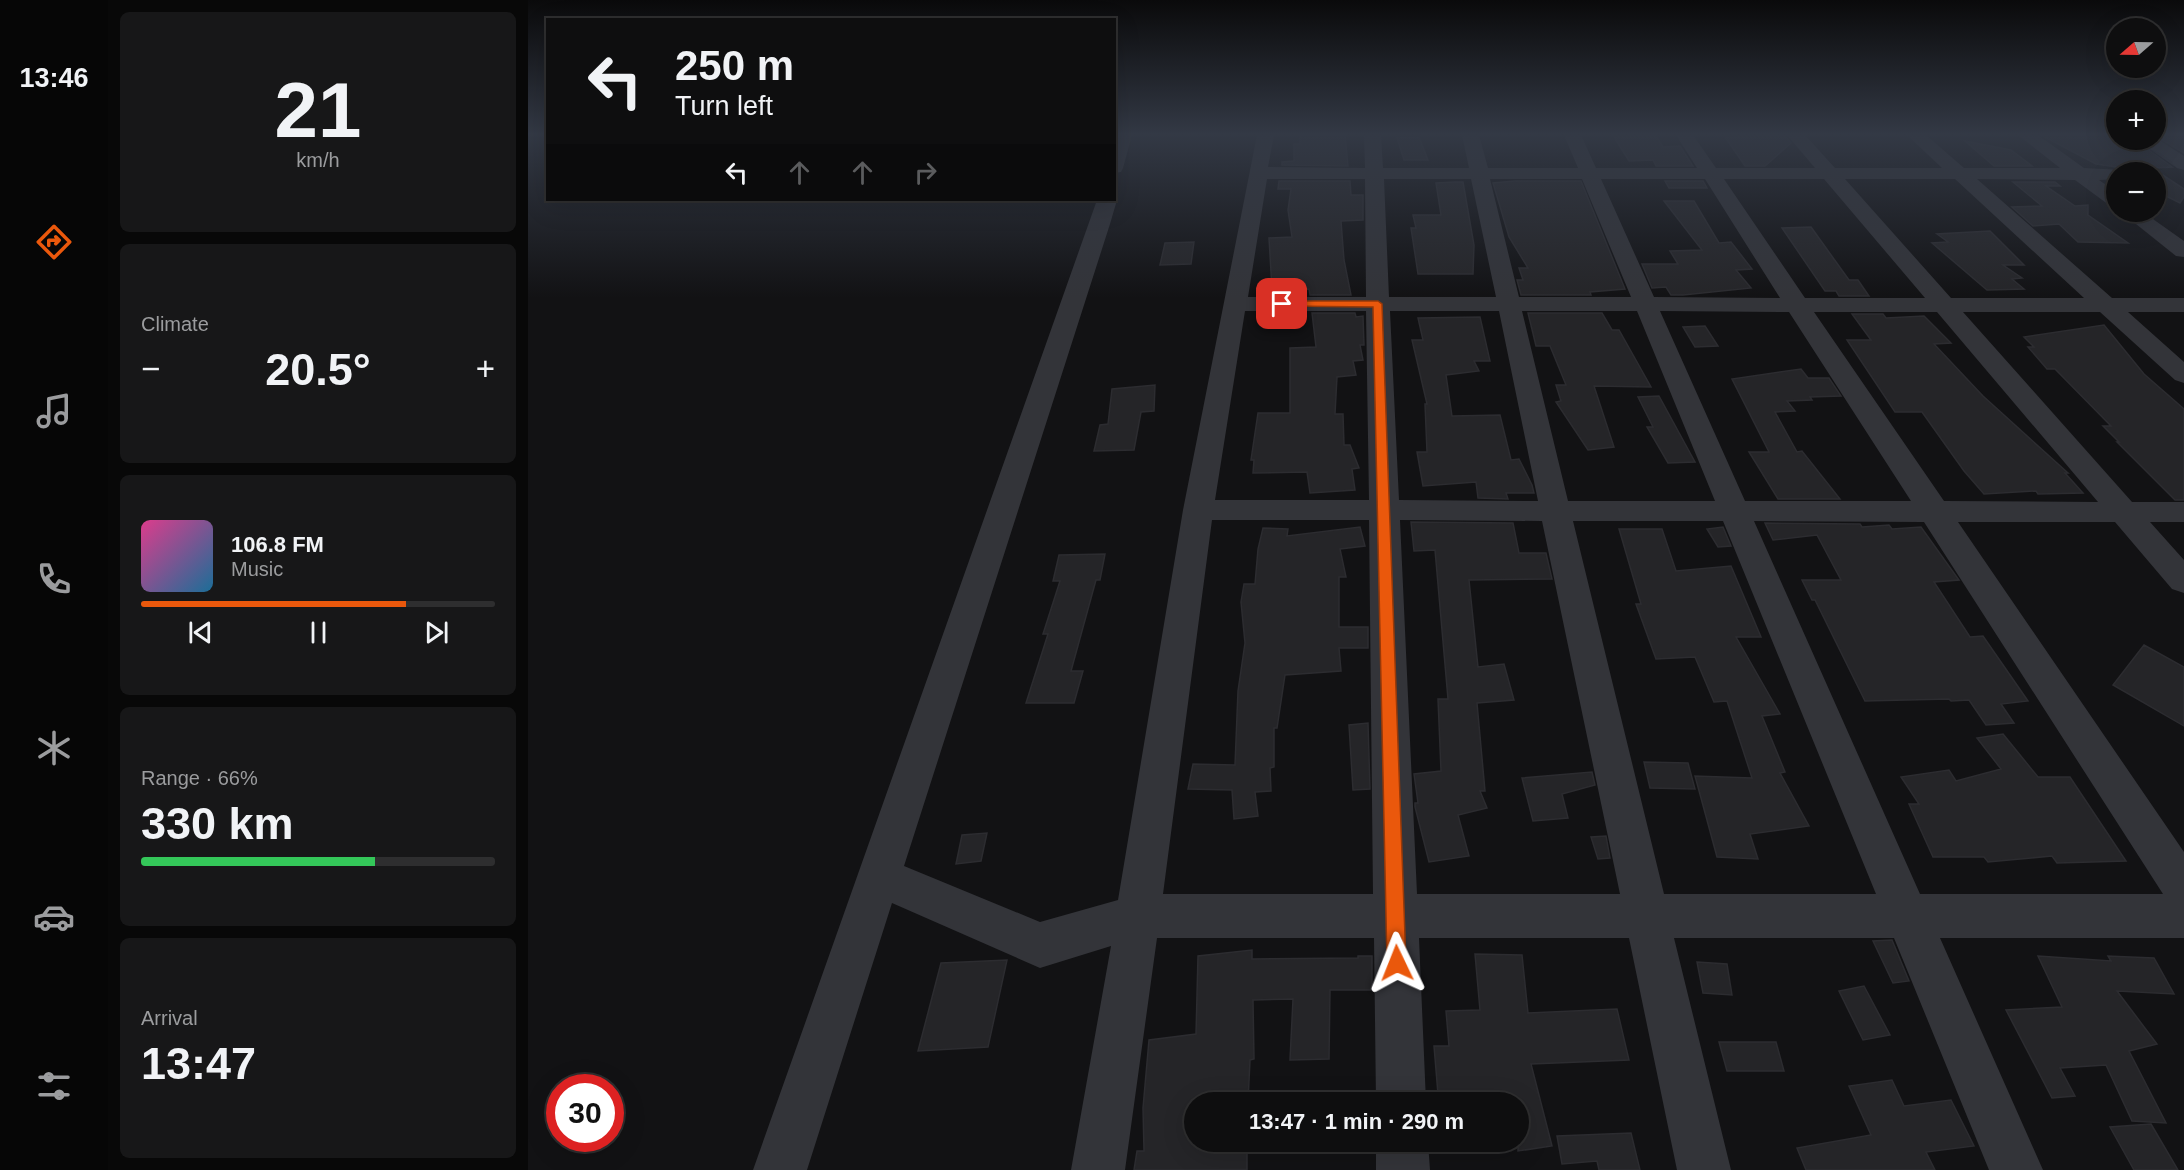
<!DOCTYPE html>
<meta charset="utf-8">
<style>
body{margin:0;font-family:Arial,sans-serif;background:#171718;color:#f1f3f6;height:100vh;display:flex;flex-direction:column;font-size:22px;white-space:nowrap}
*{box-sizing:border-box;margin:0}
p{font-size:20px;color:#9b9c9e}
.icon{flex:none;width:33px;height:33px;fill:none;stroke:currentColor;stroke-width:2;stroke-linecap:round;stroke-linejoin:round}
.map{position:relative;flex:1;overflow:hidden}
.details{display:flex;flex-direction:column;gap:12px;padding:12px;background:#080808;width:420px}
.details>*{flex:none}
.guide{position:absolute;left:18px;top:18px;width:570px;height:183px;border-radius:0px;box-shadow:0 6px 24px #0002,0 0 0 2px #2e2e2f;background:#0e0e0f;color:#f1f3f6;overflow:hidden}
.needle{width:39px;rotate:250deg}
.buttons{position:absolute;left:1578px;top:18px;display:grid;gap:12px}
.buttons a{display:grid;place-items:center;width:60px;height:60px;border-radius:50%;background:#0e0e0f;box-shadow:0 6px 24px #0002,0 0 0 2px #2e2e2f;font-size:30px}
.speed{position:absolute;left:18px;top:1074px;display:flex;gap:12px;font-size:30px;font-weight:700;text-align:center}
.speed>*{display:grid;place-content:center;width:78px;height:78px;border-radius:50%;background:#0e0e0f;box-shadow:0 6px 24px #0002,0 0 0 2px #2e2e2f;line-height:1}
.speed .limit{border:9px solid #d22;background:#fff;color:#111}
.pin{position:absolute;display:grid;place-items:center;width:51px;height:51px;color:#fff;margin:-26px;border-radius:12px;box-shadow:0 3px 9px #0006}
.me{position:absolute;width:66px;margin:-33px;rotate:358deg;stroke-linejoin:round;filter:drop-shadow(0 0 4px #0008)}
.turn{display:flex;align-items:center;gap:21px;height:126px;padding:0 30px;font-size:27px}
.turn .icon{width:78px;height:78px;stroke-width:2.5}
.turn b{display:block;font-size:42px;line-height:51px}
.lanes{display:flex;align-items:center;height:57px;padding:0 30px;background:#0003;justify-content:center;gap:30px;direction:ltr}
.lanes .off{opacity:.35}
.big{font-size:45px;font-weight:800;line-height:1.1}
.details .tile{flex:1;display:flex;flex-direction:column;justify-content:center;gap:9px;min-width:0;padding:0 21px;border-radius:9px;background:#171718}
.details .dial{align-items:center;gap:0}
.dial b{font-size:78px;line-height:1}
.song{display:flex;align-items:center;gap:18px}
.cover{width:72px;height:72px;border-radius:9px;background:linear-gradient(135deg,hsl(330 70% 55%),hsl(200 70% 35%))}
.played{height:6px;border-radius:3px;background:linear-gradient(90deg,#ea580c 75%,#2e2e2f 75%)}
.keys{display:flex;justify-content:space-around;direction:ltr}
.heat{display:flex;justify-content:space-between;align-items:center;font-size:33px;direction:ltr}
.charge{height:9px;border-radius:4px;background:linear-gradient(90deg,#34c759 66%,#2e2e2f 0)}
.trip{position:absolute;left:656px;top:1092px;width:345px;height:60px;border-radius:30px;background:#0e0e0f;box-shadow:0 6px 24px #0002,0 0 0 2px #2e2e2f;font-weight:800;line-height:60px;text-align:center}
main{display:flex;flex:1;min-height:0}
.tabs{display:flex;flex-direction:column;width:108px;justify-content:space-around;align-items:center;background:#060606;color:#9b9c9e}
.tabs .icon{width:42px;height:42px}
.tabs .on{color:#ea580c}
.tabs b{font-size:27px;color:#f1f3f6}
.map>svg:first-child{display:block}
</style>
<main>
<nav class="tabs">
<b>13:46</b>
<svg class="icon on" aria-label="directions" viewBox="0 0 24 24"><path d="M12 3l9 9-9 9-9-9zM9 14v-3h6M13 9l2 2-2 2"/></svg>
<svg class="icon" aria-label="music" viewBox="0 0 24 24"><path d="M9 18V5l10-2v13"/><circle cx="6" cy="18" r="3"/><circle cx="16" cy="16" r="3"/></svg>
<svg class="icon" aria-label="phone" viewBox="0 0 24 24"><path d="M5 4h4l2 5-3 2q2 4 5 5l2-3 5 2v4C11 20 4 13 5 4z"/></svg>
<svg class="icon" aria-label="climate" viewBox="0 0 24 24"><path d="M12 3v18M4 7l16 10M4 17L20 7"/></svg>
<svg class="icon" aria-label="car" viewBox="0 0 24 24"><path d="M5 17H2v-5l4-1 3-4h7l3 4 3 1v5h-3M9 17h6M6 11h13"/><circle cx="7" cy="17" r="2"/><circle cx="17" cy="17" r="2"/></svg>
<svg class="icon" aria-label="filters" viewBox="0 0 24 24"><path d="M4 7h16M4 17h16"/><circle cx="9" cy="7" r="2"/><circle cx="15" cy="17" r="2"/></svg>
</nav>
<section class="details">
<div class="tile dial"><b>21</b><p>km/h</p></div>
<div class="tile"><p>Climate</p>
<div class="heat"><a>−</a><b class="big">20.5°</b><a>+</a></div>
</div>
<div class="tile">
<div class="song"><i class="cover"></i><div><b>106.8 FM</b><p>Music</p></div></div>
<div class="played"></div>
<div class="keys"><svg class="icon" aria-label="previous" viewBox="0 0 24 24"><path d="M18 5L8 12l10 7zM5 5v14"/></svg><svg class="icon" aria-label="pause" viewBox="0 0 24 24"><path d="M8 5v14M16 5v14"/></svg><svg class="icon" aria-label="next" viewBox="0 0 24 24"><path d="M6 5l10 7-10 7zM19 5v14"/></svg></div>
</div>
<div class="tile"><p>Range · 66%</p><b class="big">330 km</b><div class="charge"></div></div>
<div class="tile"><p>Arrival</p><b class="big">13:47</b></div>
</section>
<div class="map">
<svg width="1656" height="1170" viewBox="0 0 1656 1170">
<rect width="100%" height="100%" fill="#121214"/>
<path fill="#252528" stroke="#2c2c30" stroke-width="1.5" d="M772,135H817L820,166L754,165V162L766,161V144H772Z
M1513,135H1588V140H1607L1644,167L1624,168L1656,189V197L1652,203L1628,191V172H1598L1595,168L1568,164Z
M1628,135H1656V153L1628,136Z
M1128,136L1135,147L1152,146L1165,166H1128L1125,160L1101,161L1086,137Z
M1257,136L1263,143L1237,166H1217L1197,137Z
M891,137L900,160H876L869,138Z
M1437,141L1483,150L1504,166H1466Z
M751,181H822L823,195H835V220L813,221L816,260L823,295H782L781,289L764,290V287L744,289L741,238L764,237L760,210L763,189H750Z
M987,181H1053L1097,289L1062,292L1063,295H993L989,280H995L991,268H1000L981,237L965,183Z
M1137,181H1175L1179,188H1141Z
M927,182H935L946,245L945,274H890L883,228H888L885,215H913L908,183Z
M1485,182H1527L1532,186H1518L1547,206L1560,205V215L1600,243L1550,242L1531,224L1505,226L1484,207L1514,206Z
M1136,201H1166L1191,243L1203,242L1224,269L1208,270L1223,288L1155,295H1143L1138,287L1124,288L1114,264H1150L1142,251L1174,250Z
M1283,227L1321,280H1330L1341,296H1311L1308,291H1297L1254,228Z
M1462,231L1496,265H1475L1494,278L1484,279L1496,289L1459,290L1404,243L1420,242L1409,234Z
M666,242L663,264L632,265L637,243Z
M784,313H827L828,317L835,316L836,345H832L835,360L825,361L828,375L809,377L807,414H815L816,445H822L831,468L824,469L827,490L782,493L779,472L725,473L726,460H723L730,413H762V348L788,347Z
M1000,313H1074L1084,330H1091L1123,387L1066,386L1086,447L1060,450L1028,402L1033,401L1028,385H1038L1022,346H1008Z
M1324,314H1355L1358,318L1396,316L1423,343L1406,344L1455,396L1540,473H1537L1555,493L1510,494L1508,491L1456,494L1436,471L1394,412H1367L1319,340H1343Z
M952,317L962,361H946L951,371L918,375L924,416L972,415L983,460L991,459L1004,485L1006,493H978L980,499L950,498L948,482L895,486L889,452H899L897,404H899L884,340H895L890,318Z
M1576,325L1616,374L1656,409V500H1647L1589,442H1591L1575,426H1583L1527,369H1519L1500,347H1506L1496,337Z
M1177,326L1190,346L1167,347L1155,327Z
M1273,369L1280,378H1301L1313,396L1282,397L1284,400L1259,401L1267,411L1247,412L1269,452L1274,451L1312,499H1250L1221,452H1241L1204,379Z
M627,385L626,411L613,412L606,450L566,451L572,425L580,424L584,389Z
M1131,396L1167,462L1140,463L1119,427H1125L1110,397Z
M883,522L985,523L991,553H1018L1024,579L941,580L950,667L976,664L986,700L949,703L957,791H952L959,808L930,815L941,856L901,862L887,807V803H890L886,774L913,771L910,699H920L907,550L886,551Z
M1237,523L1332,524L1334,527L1361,525L1364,529L1393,527L1431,580L1406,582L1442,637L1455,636L1500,701L1473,704L1486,723L1458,725L1441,700L1423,701L1421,699L1337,701L1287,600H1284L1274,580H1313L1289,535L1245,540Z
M832,527L837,546L812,549L818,577H811V627H840V648H811L813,671L757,675L749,728H746V767L742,768L743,791L727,792L730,816L706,819L704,790L660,789L665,764L707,765L710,691L717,643L713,602L716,584H727L730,549L735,528L760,529L759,536Z
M1195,527L1203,546L1190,547L1179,529Z
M1091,529H1134L1148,571L1203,566L1233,637H1208L1252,714L1234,716L1257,772L1252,773L1281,826L1222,834L1230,859L1189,857L1167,776L1224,778L1199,701L1186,702L1167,657L1128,659L1108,604H1113Z
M577,554L572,580H568L543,671H555L546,703H498L520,634H515L532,581H525L531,555Z
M1616,645L1656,667V726L1585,685Z
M840,723L842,789L825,790L821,725Z
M1475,734L1510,777H1542L1598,861L1529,863L1524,856L1460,862L1456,857H1405L1381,804H1391L1373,777L1421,770L1428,781L1473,769L1449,738Z
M1116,762L1160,763L1167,789L1122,788Z
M1064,772L1067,785L1034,794L1040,818L1005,821L994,778Z
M459,833L453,861L428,864L434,835Z
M1078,836L1082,858L1070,859L1063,837Z
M1364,940L1381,981L1365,983L1345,941Z
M724,950V959L830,958V956H844V990H802L801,1059L762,1060L765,999L725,1000L726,1059L722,1060L720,1102H664L666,1142H719V1170H606L609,1151H616L615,1108L621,1040L668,1034L670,956Z
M947,954L994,955L1000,1013L1089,1009L1101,1060L1003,1064L1024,1146L990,1151V1102H960L958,1093L910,1094L906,1046H921L918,1011L952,1010Z
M1510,956L1583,961L1580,956L1626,958L1646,994L1589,991L1629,1044L1601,1051L1638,1123L1604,1121L1578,1065L1532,1068L1547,1096L1524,1098L1478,1010L1534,1007Z
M479,960L460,1047L390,1051L413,963Z
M1169,962L1199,964L1204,995L1175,993Z
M1336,986L1362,1035L1335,1040L1311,991Z
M1191,1042H1248L1256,1071H1199Z
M1364,1080L1376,1106L1423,1100L1446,1146L1398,1152L1407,1170H1278L1269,1148L1343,1135L1321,1086Z
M1623,1124L1650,1170H1606L1582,1127Z
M1103,1133L1112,1170H1071L1069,1161L1034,1164L1029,1136Z"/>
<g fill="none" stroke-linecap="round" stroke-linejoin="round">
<path fill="#333439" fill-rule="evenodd" d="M586,135H604L595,168L593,172L586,173Z
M729,135H746L740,167L837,168L836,135H853L855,168H941L934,135H951L960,168H1050L1036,135H1053L1068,168H1169L1148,135H1165L1188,168H1287L1259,135H1277L1307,168H1414L1379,135H1398L1436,168H1532L1490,135H1510L1556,168L1595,170L1596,172H1588V179L1571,180L1588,192V207L1581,205L1547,180L1449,179L1584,298H1656V312H1600L1656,362V383L1647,380L1572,312H1435L1604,502H1656V522H1622L1656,560V593L1644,589L1587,522H1430L1656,852V938H1412L1515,1170H1461L1366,938H1146L1203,1170H1149L1101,938H891L898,1102H848L846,938H629L597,1170H543L583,946L512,968L364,903L279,1170H225L569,200H586V197L589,200L582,224L376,866L512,922L590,900L655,510ZM739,179H837L838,297H720ZM856,179H943L968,297H861ZM962,179H1054L1103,297H991ZM1073,179H1177L1252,298L1126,297ZM1196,179H1296L1397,298H1277ZM1317,179H1427L1556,298H1423ZM717,311H838L841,500H687ZM862,311H971L1010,501L871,500ZM994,311H1109L1187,501H1040ZM1132,311L1261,312L1383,501H1217ZM1286,312H1409L1570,502L1416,501ZM684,520H841L845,894H635ZM872,520L1014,521L1092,894H889ZM1045,521H1195L1348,894H1136ZM1226,521L1396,522L1635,894H1392Z
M1628,138L1656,156V170L1649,168L1609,140Z
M1593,212H1615L1656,241V257L1648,256Z
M848,1142H900L902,1170H848Z"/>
</g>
<linearGradient id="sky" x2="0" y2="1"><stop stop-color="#0a0a0b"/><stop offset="0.45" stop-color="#333945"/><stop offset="1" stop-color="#333945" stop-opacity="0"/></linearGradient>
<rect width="1656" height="298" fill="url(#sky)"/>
<path fill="#ea580c" stroke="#983908" stroke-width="1.5" d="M850,301L854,304L878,963L876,969L869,972L862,969L859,963L845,307L754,306L750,304L754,301Z"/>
</svg>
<div class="buttons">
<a><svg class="needle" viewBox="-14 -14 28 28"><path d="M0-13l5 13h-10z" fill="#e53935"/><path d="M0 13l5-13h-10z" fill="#9b9c9e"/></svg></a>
<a>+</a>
<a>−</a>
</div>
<div class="speed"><div class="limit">30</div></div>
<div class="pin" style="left:754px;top:304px;background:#d93025"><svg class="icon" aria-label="arrive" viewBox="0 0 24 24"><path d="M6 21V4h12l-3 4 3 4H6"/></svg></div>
<svg class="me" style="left:869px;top:963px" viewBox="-20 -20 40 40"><path d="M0-17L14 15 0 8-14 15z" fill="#ea580c" stroke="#fff" stroke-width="4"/></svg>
<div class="trip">13:47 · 1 min · 290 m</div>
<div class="guide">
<div class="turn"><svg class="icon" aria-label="left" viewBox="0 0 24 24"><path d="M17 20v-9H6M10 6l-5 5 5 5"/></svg><div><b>250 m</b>Turn left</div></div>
<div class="lanes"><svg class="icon" aria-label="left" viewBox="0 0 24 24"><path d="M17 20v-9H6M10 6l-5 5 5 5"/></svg><svg class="icon off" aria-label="ahead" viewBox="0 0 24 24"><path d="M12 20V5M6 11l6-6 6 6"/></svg><svg class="icon off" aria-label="ahead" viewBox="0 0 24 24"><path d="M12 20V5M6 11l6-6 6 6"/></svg><svg class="icon off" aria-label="right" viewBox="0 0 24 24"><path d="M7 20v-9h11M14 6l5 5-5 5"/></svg></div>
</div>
</div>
</main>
